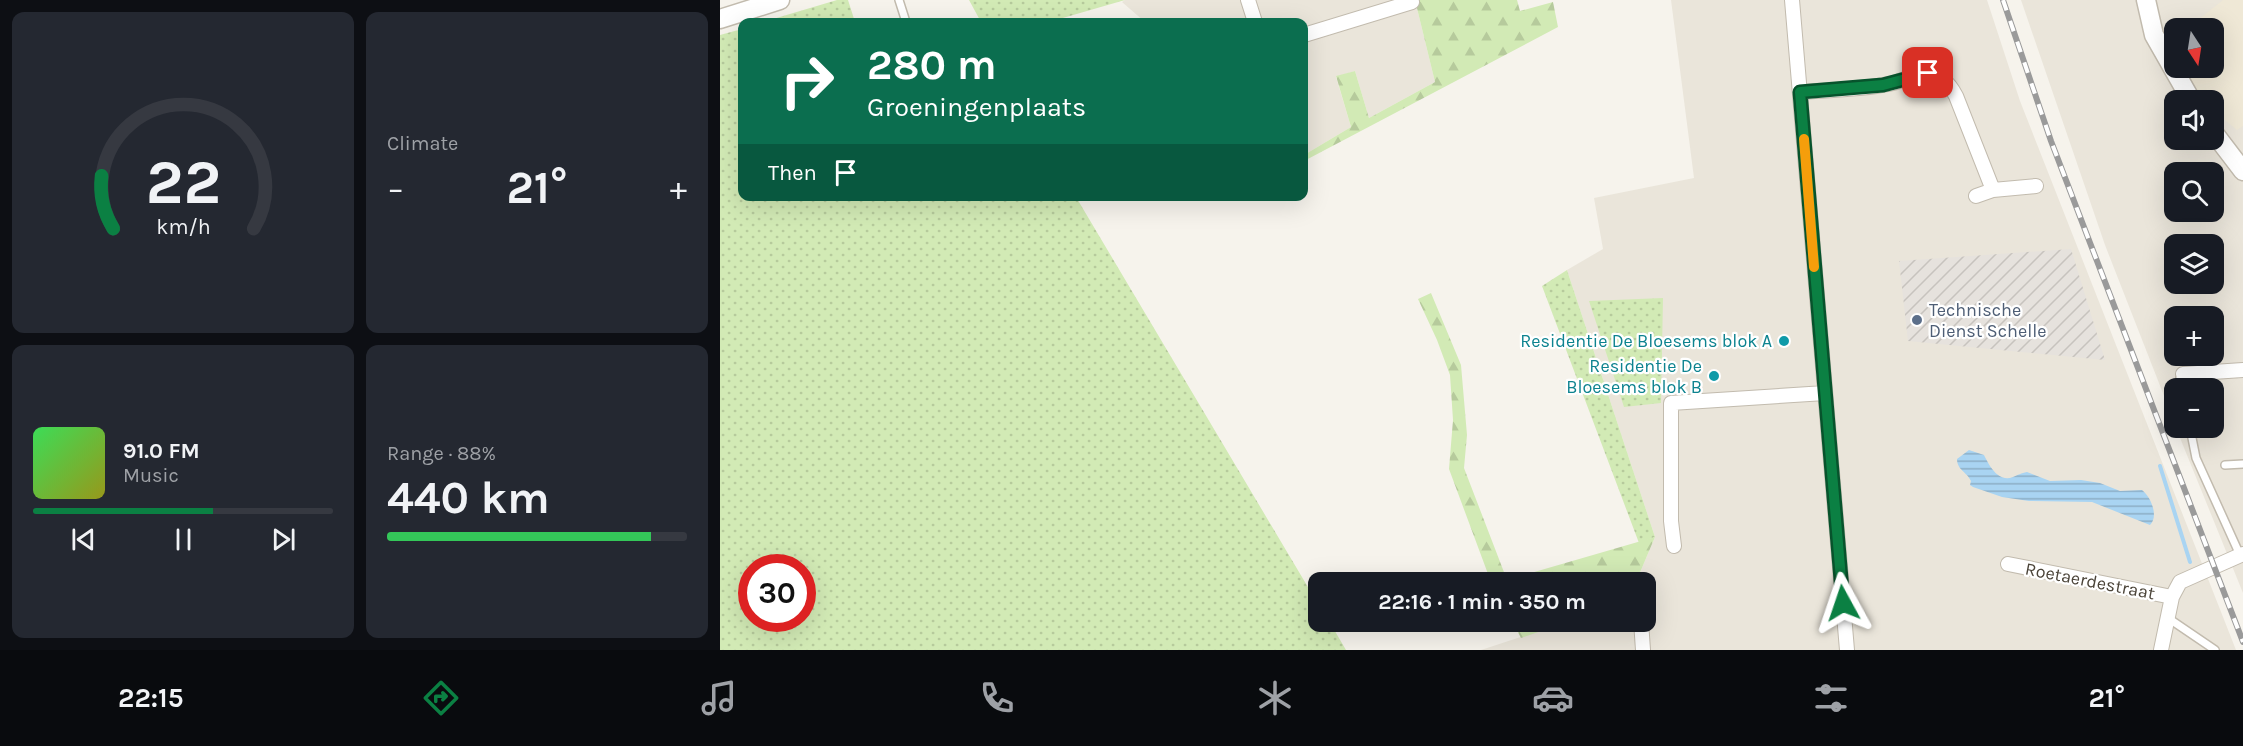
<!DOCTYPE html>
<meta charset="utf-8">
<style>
body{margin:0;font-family:Karla,sans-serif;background:#242831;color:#f1f3f6;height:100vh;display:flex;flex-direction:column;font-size:22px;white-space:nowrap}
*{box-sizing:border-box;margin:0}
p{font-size:20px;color:#9ea1a6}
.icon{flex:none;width:33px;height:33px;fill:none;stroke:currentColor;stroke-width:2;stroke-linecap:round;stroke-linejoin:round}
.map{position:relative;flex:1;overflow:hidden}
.drawer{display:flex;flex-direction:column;gap:12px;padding:12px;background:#0d0f14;width:720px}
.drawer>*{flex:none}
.top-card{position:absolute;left:18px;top:18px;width:570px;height:183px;border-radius:12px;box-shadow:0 6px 24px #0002;background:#0b6e4f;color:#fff;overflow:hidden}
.needle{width:39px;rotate:168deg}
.buttons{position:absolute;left:1444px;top:18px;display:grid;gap:12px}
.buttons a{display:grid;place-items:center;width:60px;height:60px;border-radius:12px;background:#171b24;box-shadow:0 6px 24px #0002;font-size:30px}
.speed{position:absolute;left:18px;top:554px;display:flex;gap:12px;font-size:30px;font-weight:700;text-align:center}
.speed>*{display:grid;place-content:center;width:78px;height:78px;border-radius:50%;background:#171b24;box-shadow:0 6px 24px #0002;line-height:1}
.speed .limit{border:9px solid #d22;background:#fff;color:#111}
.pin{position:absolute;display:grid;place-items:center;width:51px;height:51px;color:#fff;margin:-26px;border-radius:12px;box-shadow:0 3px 9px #0006}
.me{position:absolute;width:66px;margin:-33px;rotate:355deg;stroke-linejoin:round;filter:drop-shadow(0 0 4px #0008)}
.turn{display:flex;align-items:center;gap:21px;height:126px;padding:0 30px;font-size:27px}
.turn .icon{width:78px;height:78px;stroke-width:2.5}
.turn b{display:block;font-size:42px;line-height:51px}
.then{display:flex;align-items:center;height:57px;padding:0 30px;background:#0003;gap:12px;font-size:22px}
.big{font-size:45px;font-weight:700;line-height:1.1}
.drawer .card{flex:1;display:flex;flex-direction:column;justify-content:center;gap:9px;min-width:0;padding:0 21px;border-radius:12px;background:#242831}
.drawer .dial{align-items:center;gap:0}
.dial svg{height:156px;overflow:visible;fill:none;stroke:#363941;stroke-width:7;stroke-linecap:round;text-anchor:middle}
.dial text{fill:#f1f3f6;stroke:none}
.song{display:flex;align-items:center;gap:18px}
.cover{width:72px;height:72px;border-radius:9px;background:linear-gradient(135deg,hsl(130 70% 55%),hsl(60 70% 35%))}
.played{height:6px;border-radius:3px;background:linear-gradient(90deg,#0b8043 60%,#363941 60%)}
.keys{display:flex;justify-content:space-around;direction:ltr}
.heat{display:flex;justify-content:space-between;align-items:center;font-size:33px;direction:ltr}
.charge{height:9px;border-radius:4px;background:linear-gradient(90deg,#34c759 88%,#363941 0)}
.drawer .tiles{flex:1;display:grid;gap:12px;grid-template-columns:repeat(2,1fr)}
.trip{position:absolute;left:588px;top:572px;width:348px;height:60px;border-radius:12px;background:#171b24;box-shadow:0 6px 24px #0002;font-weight:700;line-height:60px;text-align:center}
.menu{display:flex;height:96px;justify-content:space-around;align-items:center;background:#090b0e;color:#9ea1a6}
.menu .icon{width:42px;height:42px}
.menu .current{color:#0b8043}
.menu b{font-size:27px;color:#f1f3f6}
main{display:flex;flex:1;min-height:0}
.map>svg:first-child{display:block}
</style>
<main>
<section class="drawer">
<div class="tiles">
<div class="card dial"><svg viewBox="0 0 100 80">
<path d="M14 69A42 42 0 1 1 86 69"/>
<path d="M14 69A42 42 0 0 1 8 42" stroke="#0b8043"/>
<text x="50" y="56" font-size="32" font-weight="700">22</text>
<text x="50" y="72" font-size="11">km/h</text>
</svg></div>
<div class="card"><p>Climate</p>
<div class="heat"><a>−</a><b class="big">21°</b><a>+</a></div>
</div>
<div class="card">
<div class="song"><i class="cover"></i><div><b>91.0 FM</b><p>Music</p></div></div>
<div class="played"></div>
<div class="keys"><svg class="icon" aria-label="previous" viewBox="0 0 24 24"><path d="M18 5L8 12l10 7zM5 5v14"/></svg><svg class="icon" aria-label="pause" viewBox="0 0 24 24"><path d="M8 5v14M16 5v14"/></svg><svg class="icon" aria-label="next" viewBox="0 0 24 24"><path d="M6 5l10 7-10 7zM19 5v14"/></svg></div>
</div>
<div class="card"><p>Range · 88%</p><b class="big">440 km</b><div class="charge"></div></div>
</div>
</section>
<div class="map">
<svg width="1523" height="650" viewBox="0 0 1523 650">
<defs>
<pattern id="industrial-furrows" width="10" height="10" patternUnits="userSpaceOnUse" patternTransform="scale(1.5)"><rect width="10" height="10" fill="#e6e2dd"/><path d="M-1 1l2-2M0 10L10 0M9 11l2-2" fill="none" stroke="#c7c3be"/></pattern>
<pattern id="grass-dots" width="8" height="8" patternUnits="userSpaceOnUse" patternTransform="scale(1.5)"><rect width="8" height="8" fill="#d2eab5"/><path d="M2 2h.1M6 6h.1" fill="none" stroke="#b6ca9c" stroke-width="1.8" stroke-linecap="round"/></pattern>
<pattern id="forest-firs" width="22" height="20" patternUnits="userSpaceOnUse" patternTransform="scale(1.5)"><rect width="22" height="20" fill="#d2eab5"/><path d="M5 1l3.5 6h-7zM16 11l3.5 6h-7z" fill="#b6ca9c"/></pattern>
<pattern id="water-rules" width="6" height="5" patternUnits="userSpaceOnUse" patternTransform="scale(1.5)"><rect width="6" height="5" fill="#a9d4f2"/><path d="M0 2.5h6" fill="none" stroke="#8caec5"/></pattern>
</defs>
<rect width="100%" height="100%" fill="#f6f3ec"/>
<path fill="#eae5da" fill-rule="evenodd" d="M405,0H695L715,82L649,118L635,71L616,77L631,127L584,155V22H425L402,2Z
M951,0H1267L1300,101L1516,650H761L850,621H926V582H916L935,537L847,270L883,249L874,198L974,178Z
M1301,0H1523V593L1456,428H1494V388H1455V424L1385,245ZM1455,28H1494V68H1455ZM1455,100H1494V140H1455ZM1455,172H1494V212H1455ZM1455,244H1494V284H1455ZM1455,316H1494V356H1455Z"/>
<path fill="url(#industrial-furrows)" d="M1351,249L1385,360L1188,341L1179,261Z"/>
<path fill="#efe8d6" d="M1503,0H1523V126L1517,130L1494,111V100H1481L1465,79L1464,68H1494V28H1468Z"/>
<path fill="url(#grass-dots)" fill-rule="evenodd" d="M117,0H128L135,22H43Z
M249,0H405L329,22H261Z
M22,29V196L356,197L598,604V621H609L626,650H0V35ZM32,567H82V618H32Z
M847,270L935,537L919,543L822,286Z
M943,298L941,403L904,407L869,301Z"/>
<path fill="url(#forest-firs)" d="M695,0H797L800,11L833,2L838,27L584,161V155L631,127L616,76L635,71L649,118L715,82Z
M711,293L741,365L747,435L744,468L787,580L935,537L916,582H771L729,469L733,420L730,375L717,340L698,299Z
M792,621H850L801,638Z"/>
<path fill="url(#water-rules)" d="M1249,450L1264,455C1269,465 1278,483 1293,477C1298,475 1301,473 1307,472L1330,481L1361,480L1380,483L1400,491L1422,490C1431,497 1439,516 1430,525L1372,502L1309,501L1282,497L1253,487L1250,485L1251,481C1247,472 1237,470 1237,459Z"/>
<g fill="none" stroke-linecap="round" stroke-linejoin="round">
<path stroke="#a9d4f2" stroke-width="4" d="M1440,466L1470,562"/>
<defs>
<path id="service" d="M179,0L186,22
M1461,388L1460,378L1463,374
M1470,428L1476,458L1520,555
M1505,465L1523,464
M1448,618L1495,650"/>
<path id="minor" d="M528,0L535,22
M1072,0L1127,650
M584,35L692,2
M1080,92C1109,90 1140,90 1168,84C1181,82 1195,73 1209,73C1222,74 1230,85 1236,96L1273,190L1316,186
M1256,196L1273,190
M1463,374L1523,370
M954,546L951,521V403L1105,393
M1288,564L1452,597
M921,621L923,650
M1441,650L1452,597L1460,582L1523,554"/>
<path id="tertiary" d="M1426,0L1434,35L1471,100
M0,19L60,0
M1494,133L1523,171"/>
</defs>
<use href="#service" stroke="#c2bbae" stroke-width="10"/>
<use href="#minor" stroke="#c2bbae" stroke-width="16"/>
<use href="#tertiary" stroke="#c2bbae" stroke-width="21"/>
<use href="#service" stroke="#fff" stroke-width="7"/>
<use href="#minor" stroke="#fff" stroke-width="14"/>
<use href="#tertiary" stroke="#fff" stroke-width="18"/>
<defs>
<path id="rail" d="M1283,0L1331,141L1523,642"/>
</defs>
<use href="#rail" stroke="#9a9a9a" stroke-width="6"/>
<use href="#rail" stroke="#fff" stroke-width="4" stroke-dasharray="11" stroke-linecap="butt"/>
</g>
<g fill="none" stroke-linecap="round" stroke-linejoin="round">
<defs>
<path id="route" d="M1123,603L1080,92L1163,85L1208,73"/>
</defs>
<use href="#route" stroke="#07532c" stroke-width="15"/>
<use href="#route" stroke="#0b8043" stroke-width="10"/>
<path stroke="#f59e0b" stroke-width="10" d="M1084,139L1094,267"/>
</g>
<circle fill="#5c6f8a" stroke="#fff" stroke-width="2" cx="1197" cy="320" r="6"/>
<g fill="#0f9aa8" stroke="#fff" stroke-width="2">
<circle cx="1064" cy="341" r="6"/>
<circle cx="994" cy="376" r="6"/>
</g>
<g text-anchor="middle" stroke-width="4.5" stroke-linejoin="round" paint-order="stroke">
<g font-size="18" fill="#4e5e75" stroke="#fff" text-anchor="start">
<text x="1209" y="316">Technische<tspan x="1209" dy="21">Dienst Schelle</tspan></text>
</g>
<g font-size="18" fill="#0d838f" stroke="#fff" text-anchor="end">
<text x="1052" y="347">Residentie De Bloesems blok A</text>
<text x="982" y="372">Residentie De<tspan x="982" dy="21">Bloesems blok B</tspan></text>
</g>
<g font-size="18" fill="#4b4439" stroke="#fff">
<text transform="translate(1370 581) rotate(11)" y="6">Roetaerdestraat</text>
</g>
</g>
</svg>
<div class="buttons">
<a><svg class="needle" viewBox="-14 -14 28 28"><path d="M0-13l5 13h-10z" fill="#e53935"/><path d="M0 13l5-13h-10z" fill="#9ea1a6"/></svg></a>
<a><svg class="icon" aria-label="sound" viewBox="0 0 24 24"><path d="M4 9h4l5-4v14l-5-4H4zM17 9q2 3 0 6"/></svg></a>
<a><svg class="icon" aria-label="search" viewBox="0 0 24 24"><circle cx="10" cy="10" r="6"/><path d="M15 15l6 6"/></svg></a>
<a><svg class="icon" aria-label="layers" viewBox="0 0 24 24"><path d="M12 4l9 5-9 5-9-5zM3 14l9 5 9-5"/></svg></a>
<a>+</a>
<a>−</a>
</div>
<div class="speed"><div class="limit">30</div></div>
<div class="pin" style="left:1208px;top:73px;background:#d93025"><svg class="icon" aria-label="arrive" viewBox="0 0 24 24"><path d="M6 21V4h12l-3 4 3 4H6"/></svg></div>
<svg class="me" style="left:1123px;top:603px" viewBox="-20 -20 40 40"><path d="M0-17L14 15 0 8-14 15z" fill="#0b8043" stroke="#fff" stroke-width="4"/></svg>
<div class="trip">22:16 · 1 min · 350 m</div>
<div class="top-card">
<div class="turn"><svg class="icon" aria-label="right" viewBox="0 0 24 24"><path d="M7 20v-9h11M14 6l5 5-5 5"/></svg><div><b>280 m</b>Groeningenplaats</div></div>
<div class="then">Then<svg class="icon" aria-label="arrive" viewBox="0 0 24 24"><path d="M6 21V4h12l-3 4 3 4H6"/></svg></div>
</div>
</div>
</main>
<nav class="menu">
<b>22:15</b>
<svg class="icon current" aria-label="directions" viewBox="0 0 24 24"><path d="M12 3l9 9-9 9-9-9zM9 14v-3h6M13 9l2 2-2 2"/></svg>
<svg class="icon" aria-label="music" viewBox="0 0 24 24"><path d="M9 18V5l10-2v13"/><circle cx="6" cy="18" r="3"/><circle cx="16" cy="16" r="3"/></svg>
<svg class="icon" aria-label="phone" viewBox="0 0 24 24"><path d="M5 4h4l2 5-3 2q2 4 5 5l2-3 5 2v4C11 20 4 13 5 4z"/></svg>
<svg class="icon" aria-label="climate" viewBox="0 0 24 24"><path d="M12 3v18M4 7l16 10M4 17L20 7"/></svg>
<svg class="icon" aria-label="car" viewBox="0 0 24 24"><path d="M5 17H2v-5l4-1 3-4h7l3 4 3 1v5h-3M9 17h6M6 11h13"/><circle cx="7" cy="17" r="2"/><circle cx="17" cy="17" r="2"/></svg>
<svg class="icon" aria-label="filters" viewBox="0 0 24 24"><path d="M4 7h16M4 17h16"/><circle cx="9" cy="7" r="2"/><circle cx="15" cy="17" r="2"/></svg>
<b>21°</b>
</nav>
